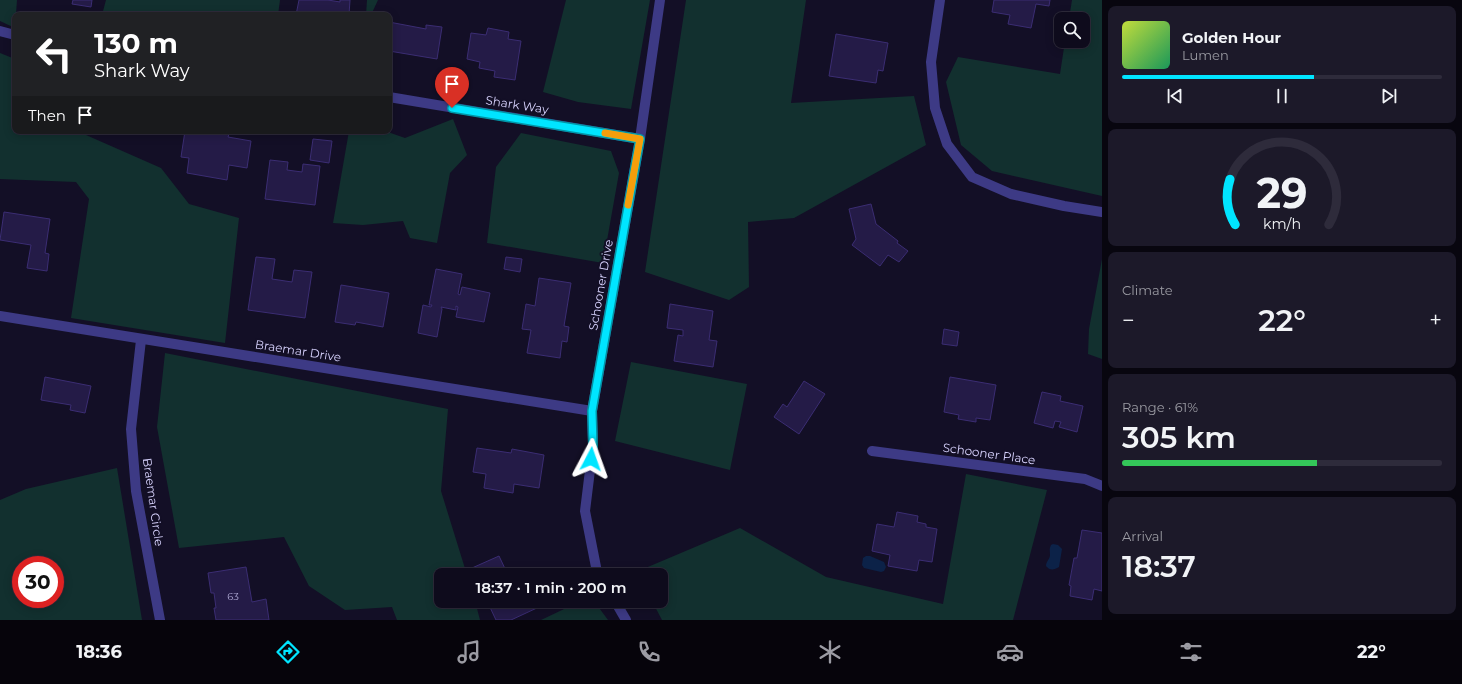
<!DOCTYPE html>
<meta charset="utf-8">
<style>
body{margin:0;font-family:Montserrat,sans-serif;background:#1c1929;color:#f1f3f6;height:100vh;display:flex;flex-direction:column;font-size:15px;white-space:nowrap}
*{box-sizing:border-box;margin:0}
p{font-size:13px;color:#9b9ba3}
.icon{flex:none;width:22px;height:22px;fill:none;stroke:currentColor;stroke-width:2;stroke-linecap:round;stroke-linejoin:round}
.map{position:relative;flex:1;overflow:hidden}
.panel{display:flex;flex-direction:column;gap:6px;padding:6px;background:#08060f;width:360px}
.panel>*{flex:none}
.top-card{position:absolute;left:12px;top:12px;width:380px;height:122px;border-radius:8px;box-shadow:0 2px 10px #0003,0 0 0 1px #2e2b3b;background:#202124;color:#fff;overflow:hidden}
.tools{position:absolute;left:1054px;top:12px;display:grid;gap:8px}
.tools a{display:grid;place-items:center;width:36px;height:36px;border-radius:8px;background:#0e0b1c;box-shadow:0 2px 10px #0003,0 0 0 1px #2e2b3b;font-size:20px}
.speed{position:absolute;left:12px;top:556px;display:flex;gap:8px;font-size:20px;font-weight:700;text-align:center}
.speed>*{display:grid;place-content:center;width:52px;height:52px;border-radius:50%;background:#0e0b1c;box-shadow:0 2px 10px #0003,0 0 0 1px #2e2b3b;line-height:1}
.speed .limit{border:6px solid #d22;background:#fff;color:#111}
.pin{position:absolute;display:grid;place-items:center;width:34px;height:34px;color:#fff;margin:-41px -17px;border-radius:50% 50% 50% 0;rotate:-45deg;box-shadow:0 0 4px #0007}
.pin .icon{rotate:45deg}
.me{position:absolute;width:44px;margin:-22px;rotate:4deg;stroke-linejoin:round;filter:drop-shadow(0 0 3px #0008)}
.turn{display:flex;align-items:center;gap:14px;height:84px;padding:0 16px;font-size:18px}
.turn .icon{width:52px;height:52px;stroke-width:2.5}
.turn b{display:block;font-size:28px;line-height:34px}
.then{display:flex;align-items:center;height:38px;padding:0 16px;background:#0003;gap:8px;font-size:15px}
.big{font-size:30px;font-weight:600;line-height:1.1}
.panel .widget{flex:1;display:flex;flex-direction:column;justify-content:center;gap:6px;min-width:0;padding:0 14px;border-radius:8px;background:#1c1929}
.panel .dial{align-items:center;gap:0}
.dial svg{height:104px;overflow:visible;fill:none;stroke:#2e2b3b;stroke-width:7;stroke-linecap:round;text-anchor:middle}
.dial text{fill:#f1f3f6;stroke:none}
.song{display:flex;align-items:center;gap:12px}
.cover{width:48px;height:48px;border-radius:6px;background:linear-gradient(135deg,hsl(70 70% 55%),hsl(150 70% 35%))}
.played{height:4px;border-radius:2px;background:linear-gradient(90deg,#00e5ff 60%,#2e2b3b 60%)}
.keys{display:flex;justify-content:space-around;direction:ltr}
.heat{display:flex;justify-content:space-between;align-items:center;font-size:22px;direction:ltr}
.charge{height:6px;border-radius:3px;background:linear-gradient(90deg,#34c759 61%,#2e2b3b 0)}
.trip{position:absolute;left:434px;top:568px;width:234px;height:40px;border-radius:8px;background:#0e0b1c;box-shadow:0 2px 10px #0003,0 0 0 1px #2e2b3b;font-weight:600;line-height:40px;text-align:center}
.tabs{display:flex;height:64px;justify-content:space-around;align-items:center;background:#06040b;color:#9b9ba3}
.tabs .icon{width:28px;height:28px}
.tabs .current{color:#00e5ff}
.tabs b{font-size:18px;color:#f1f3f6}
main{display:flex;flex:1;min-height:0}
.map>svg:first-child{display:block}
</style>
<main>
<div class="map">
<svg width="1102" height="620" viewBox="0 0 1102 620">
<rect width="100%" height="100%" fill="#130f26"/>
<path fill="#12302f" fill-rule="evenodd" d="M0,0H17L15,28L0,21Z
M106,0H280L278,15H102Z
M367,0H378L371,15H366Z
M566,0H650L631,109L578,102L543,92Z
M686,0H806L791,103L914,96L926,145L794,218L748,222L749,287L729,300L645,272Z
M1072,0H1102V196L992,171L961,145L946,82L958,57L1060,74L1065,41H1083V19H1069Z
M0,53L15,59V131H86V135L161,168L189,204L239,218L225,343L71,318L89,199L76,182L0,179Z
M453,119L467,155L450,173L437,243L410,238L403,221L363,225L333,223L349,131H385L405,138Z
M521,133L611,151L619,173L603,263L487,243L496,167Z
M1102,259V359L1088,354L1089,329Z
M165,353L448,409L441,491L467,575H441V601H475L480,620H397L392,607L345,610L309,586L284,537L179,548L157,427Z
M631,362L747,384L730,470L615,441Z
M117,468L142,620H0V500L26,489ZM21,565H55V599H21Z
M966,474L1047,490L1013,620H662L652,601H661V575H637L636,572L740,528L826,577L943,604Z
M581,601H594L608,620H541Z"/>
<path fill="#0c2248" d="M1053,544L1058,545L1062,549L1059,567C1054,570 1050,571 1046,566C1046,561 1050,559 1050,555C1050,551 1049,549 1051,545Z
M866,556H870L884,562L886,567L884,571L881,572L864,568L862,565L863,558Z"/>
<path fill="#241b47" stroke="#3b2d73" d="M73,0H92L91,7L72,4Z
M299,0H328L340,2V0H350L349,15H296Z
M994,0H1050L1049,6L1036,4L1031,28L1008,24L1010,15L992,12Z
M389,22L426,29V25L442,27L437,59L389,51Z
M488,28L509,32L508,39L521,41L515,80L494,77L495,71L479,68L480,62L467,59L471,33L486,35Z
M836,34L888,43L883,71L878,70L876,83L829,76Z
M185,131H213L229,134L228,137L251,141L247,168L229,165L227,180L187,173L189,158L181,157Z
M313,139L332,141L329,163L310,160Z
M270,160L288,162L287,170L302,172L303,164L320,166L315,205L265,199Z
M871,204L876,224L898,241L897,243L908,251L899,262L888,255L880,266L852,245L856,239L849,209Z
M4,212L50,219L45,253L49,254L47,271L27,268L31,245L0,240Z
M256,257L275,259L272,279L292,282L294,270L312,272L305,318L248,310Z
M506,257L522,259L520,272L504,269Z
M436,269L462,274L458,294L460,295L462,287L490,293L484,322L456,317L458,307L456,306V310L441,307L442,309L437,337L418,333L423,305L431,307L432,305H429Z
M539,278L571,283L564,326L569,327L567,342L562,341L560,358L527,353L531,330L522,329L526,304L535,306Z
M341,285L389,293L383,327L356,322L355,325L335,322Z
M670,304L713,311L709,340L717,341L713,367L674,361L678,335L683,336V330L667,328Z
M944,329L959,332L957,346L942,344Z
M45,377L91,386L85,413L70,410L71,405L41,400Z
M950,377L996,385L990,420L976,418V422L958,419L959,415L944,412Z
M804,381L825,394L799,434L774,417L783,404L787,407Z
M1042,392L1061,396L1060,401L1083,406L1077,432L1059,427L1061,422L1055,421L1053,428L1034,423Z
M477,448L511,453L512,449L544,455L539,488L514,484L513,493L484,488L486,474L473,472Z
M897,512L918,516L917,522L926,524V527L937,529L932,562L919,560L917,571L888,566L890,555L872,551L877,524L894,527Z
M1082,530L1102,533V591L1094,589L1092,600L1070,596L1071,586L1069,585L1074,558H1077Z
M499,556L508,575H475L472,568Z
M246,567L252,602L266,599L269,620H216L214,608H216L214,593H211L208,573Z
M487,601H552L511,620H496Z"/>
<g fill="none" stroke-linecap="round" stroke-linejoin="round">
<path stroke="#3d3a85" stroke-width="10" d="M940,0L931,62L935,108L947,144L972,177L1011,194L1064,206L1102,212
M0,31L15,35
M389,97L640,139
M0,316L592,411
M141,340L131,429L136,491L160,620
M872,451L1085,479L1102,486
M599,575L597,572L585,511L593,446L592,411L640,139L660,0
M615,601L626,620"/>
</g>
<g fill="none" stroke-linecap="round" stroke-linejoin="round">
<defs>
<path id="route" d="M452,108L640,139L592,411L593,446L591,459"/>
</defs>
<use href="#route" stroke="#0095a6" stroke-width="10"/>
<use href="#route" stroke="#00e5ff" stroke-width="7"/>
<path stroke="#f59e0b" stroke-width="7" d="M605,133L640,139L628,205"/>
</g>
<g text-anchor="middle" stroke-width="4" stroke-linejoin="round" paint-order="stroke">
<g font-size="10" fill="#aca6d1">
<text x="233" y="600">63</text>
</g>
<g font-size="12" fill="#d9d4ff" stroke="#130f26">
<text transform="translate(517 105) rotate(9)" y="4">Shark Way</text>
<text transform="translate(601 285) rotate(-80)" y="4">Schooner Drive</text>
<text transform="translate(298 351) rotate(9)" y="4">Braemar Drive</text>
<text transform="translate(989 454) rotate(8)" y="4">Schooner Place</text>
<text transform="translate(153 502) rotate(82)" y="4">Braemar Circle</text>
</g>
</g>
</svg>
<div class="tools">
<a><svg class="icon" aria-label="search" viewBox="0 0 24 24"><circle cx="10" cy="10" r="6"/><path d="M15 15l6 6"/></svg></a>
</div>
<div class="speed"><div class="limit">30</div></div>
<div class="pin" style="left:452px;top:108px;background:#d93025"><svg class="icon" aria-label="arrive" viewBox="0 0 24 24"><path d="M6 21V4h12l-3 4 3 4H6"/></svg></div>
<svg class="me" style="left:591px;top:459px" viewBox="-20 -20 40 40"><path d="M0-17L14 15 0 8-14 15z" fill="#00e5ff" stroke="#fff" stroke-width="4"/></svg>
<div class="trip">18:37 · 1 min · 200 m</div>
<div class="top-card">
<div class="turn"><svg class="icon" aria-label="left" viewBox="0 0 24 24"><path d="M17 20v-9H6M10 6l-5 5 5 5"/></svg><div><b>130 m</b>Shark Way</div></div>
<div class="then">Then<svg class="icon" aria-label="arrive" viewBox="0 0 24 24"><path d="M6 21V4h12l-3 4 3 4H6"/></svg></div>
</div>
</div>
<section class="panel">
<div class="widget">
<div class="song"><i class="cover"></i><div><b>Golden Hour</b><p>Lumen</p></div></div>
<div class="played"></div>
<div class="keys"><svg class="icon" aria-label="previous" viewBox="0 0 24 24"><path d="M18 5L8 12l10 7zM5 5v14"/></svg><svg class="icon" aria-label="pause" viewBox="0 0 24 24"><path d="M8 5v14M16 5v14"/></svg><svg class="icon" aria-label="next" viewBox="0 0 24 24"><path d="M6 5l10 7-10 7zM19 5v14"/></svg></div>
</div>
<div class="widget dial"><svg viewBox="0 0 100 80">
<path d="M14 69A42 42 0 1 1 86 69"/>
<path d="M14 69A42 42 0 0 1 10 34" stroke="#00e5ff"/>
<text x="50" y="56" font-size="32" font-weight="700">29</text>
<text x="50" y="72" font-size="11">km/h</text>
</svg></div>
<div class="widget"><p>Climate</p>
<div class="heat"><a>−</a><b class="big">22°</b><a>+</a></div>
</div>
<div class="widget"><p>Range · 61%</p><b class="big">305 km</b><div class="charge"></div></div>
<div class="widget"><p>Arrival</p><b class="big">18:37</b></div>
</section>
</main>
<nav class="tabs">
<b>18:36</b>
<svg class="icon current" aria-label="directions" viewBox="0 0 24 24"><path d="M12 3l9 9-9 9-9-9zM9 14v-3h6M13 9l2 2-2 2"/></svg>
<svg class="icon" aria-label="music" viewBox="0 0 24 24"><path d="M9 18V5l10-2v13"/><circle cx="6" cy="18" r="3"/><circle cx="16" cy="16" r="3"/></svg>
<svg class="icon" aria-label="phone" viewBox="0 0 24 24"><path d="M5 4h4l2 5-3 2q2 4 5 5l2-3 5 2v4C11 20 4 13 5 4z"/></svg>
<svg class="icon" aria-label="climate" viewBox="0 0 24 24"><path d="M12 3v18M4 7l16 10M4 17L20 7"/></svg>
<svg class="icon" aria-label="car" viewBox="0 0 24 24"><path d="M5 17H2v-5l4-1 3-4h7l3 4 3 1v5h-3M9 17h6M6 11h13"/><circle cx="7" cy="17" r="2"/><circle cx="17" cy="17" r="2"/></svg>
<svg class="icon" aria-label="filters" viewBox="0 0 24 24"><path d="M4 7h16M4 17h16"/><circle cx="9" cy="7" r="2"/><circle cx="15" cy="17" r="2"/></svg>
<b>22°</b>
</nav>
